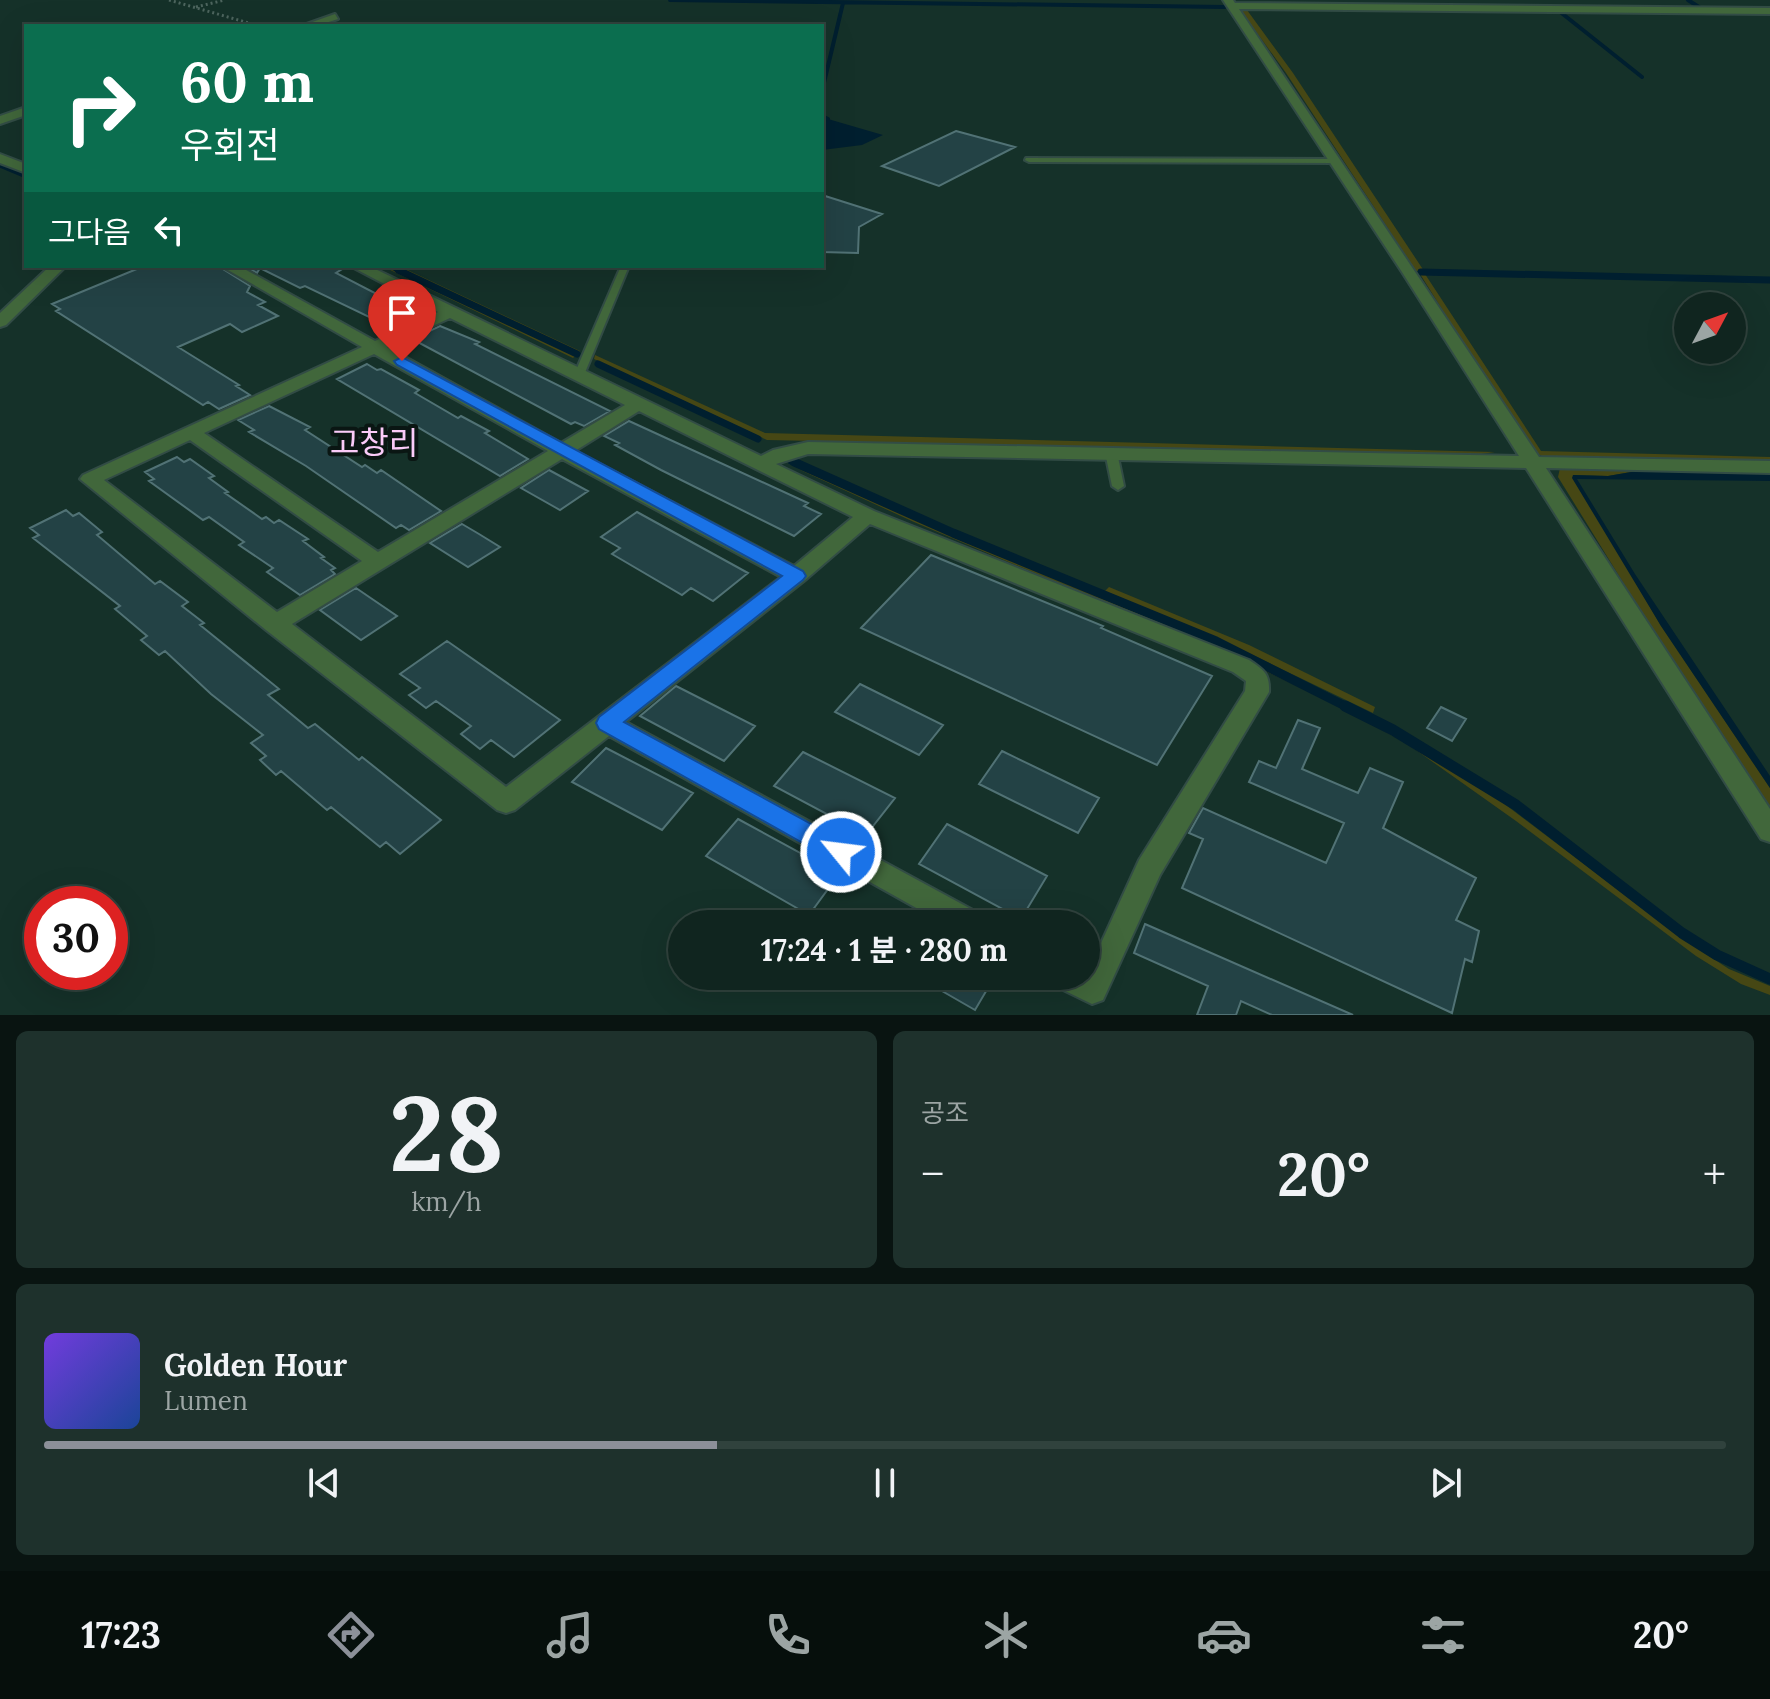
<!DOCTYPE html>
<html lang="ko">
<meta charset="utf-8">
<style>
body{margin:0;font-family:Lora,"Noto Sans KR",serif;background:#1e312c;color:#f1f3f6;height:100vh;display:flex;flex-direction:column;font-size:30px;white-space:nowrap}
*{box-sizing:border-box;margin:0}
p{font-size:26px;color:#9ca5a4}
.icon{flex:none;width:44px;height:44px;fill:none;stroke:currentColor;stroke-width:2;stroke-linecap:round;stroke-linejoin:round}
.map{position:relative;height:1015px;overflow:hidden}
.details{display:flex;flex-direction:column;gap:16px;padding:16px;background:#091411;flex:1}
.details>*{flex:none}
.hud{position:absolute;left:24px;top:24px;width:800px;height:244px;border-radius:0px;box-shadow:0 8px 32px #0002,0 0 0 2px #30423d;background:#0b6e4f;color:#fff;overflow:hidden}
.needle{width:52px;rotate:49deg}
.tools{position:absolute;left:1674px;top:292px;display:grid;gap:16px}
.tools a{display:grid;place-items:center;width:72px;height:72px;border-radius:50%;background:#10251f;box-shadow:0 8px 32px #0002,0 0 0 2px #30423d;font-size:40px}
.speed{position:absolute;left:24px;top:886px;display:flex;gap:16px;font-size:40px;font-weight:700;text-align:center}
.speed>*{display:grid;place-content:center;width:104px;height:104px;border-radius:50%;background:#10251f;box-shadow:0 8px 32px #0002,0 0 0 2px #30423d;line-height:1}
.speed .limit{border:12px solid #d22;background:#fff;color:#111}
.pin{position:absolute;display:grid;place-items:center;width:68px;height:68px;color:#fff;margin:-82px -34px;border-radius:50% 50% 50% 0;rotate:-45deg;box-shadow:0 0 8px #0007}
.pin .icon{rotate:45deg}
.me{position:absolute;width:88px;margin:-44px;rotate:299deg;stroke-linejoin:round;filter:drop-shadow(0 0 6px #0008)}
.turn{display:flex;align-items:center;gap:28px;height:168px;padding:0 24px;font-size:36px}
.turn .icon{width:104px;height:104px;stroke-width:2.5}
.turn b{display:block;font-size:56px;line-height:68px}
.then{display:flex;align-items:center;height:76px;padding:0 24px;background:#0003;gap:16px;font-size:30px}
.big{font-size:60px;font-weight:700;line-height:1.1}
.details .card{flex:1;display:flex;flex-direction:column;justify-content:center;gap:12px;min-width:0;padding:0 28px;border-radius:12px;background:#1e312c}
.details .dial{align-items:center;gap:0}
.dial b{font-size:104px;line-height:1}
.song{display:flex;align-items:center;gap:24px}
.cover{width:96px;height:96px;border-radius:12px;background:linear-gradient(135deg,hsl(260 70% 55%),hsl(220 70% 35%))}
.played{height:8px;border-radius:4px;background:linear-gradient(90deg,#8c9099 40%,#30423d 40%)}
.keys{display:flex;justify-content:space-around;direction:ltr}
.heat{display:flex;justify-content:space-between;align-items:center;font-size:44px;direction:ltr}
.details .tiles{flex:1;display:grid;gap:16px;grid-template-columns:1fr 1fr}
.card:last-child{grid-column:span 2}
.trip{position:absolute;left:668px;top:910px;width:432px;height:80px;border-radius:40px;background:#10251f;box-shadow:0 8px 32px #0002,0 0 0 2px #30423d;font-weight:700;line-height:80px;text-align:center}
.tab-bar{display:flex;height:128px;justify-content:space-around;align-items:center;background:#060f0c;color:#9ca5a4}
.tab-bar .icon{width:56px;height:56px}
.tab-bar .active{color:#8c9099}
.tab-bar b{font-size:36px;color:#f1f3f6}
.map>svg:first-child{display:block}
</style>
<div class="map">
<svg width="1770" height="1015" viewBox="0 0 1770 1015">
<rect width="100%" height="100%" fill="#153129"/>
<path fill="#464714" d="M1239,8L1558,13L1247,10L1293,73L1424,271H1416L1286,73Z
M382,266H399L580,351L573,358Z
M1420,274H1425L1541,451L1770,457V463L1546,458L1530,450Z
M595,355L765,433L1495,452L1474,455L767,440L594,359Z
M796,468L1101,595L1339,704L1420,747L1486,790L1683,939L1729,969L1770,986V995L1741,984L1696,956L1516,821L1406,743L1326,700L1255,666L914,522Z
M1560,468L1770,471V474L1637,471L1608,476L1573,475L1661,626L1770,788V807L1642,613L1558,477Z
M1109,587L1249,645L1375,707L1373,713L1236,647L1105,591Z"/>
<path fill="#001f2f" d="M828,119L883,135L862,145L822,150V120Z
M1637,471L1770,474V481L1577,479L1635,574L1770,776V788L1661,626L1572,478L1573,475L1608,476Z"/>
<g fill="none" stroke-linecap="round" stroke-linejoin="round">
<path stroke="#001f2f" stroke-width="4" d="M670,0L1225,7
M1688,0L1702,9
M1559,11L1642,77
M822,91L843,3
M822,116L828,119"/>
<path stroke="#001f2f" stroke-width="5" d="M0,165L26,176
M389,266L403,272
M1421,272H1435"/>
<path stroke="#001f2f" stroke-width="7" d="M398,270L577,354
M1421,272L1770,280
M598,364L758,439
M791,461L799,464"/>
<path stroke="#001f2f" stroke-width="9" d="M794,462L953,533L1216,641L1349,708"/>
<path stroke="#001f2f" stroke-width="11" d="M1345,706L1393,730L1516,805L1682,933L1717,955L1770,979"/>
</g>
<path fill="#234245" stroke="#517275" stroke-width="2" d="M956,131L1015,147L939,186L882,166Z
M822,195L882,214L859,227L858,253L822,252Z
M144,266H218L250,286L247,292L265,302L258,305L278,316L242,332L230,324L178,347L239,385L236,386L250,395L219,409L208,402L203,405L56,311L60,309L52,304Z
M245,266H347L336,273L421,317L394,329L305,286L300,288L260,268L257,273Z
M440,326L479,342L475,344L610,411L584,426L575,422L571,424L412,339Z
M367,364L377,370L381,369L419,390L415,393L458,418L461,416L489,431L485,433L528,459L500,476L337,379Z
M269,406L310,427L305,430L362,467L365,465L377,473L381,470L441,511L409,530L401,525L396,528L306,466L249,432L254,430L238,420Z
M629,421L808,503L804,506L821,514L794,536L661,470L615,445L619,443L604,436Z
M177,457L184,462L190,459L214,476L209,478L228,492L225,493L262,519L266,517L274,523L279,520L308,539L303,541L324,557L321,558L335,568L331,570L335,574L300,595L267,572L273,568L239,545L244,542L209,517L203,520L149,481L154,479L145,472Z
M549,470L573,483L588,491L560,510L521,488Z
M66,510L73,516L79,513L102,532L97,535L155,584L160,581L188,602L182,606L204,623L200,625L279,689L268,695L308,728L315,724L359,760L362,757L441,820L400,854L386,842L380,847L331,807L327,810L281,771L276,775L260,760L266,756L251,743L263,735L211,694L165,651L159,655L141,640L147,636L115,609L120,606L33,538L39,535L30,528Z
M637,512L748,573L713,601L691,588L682,595L612,554L620,548L601,537Z
M462,524L479,534L500,547L468,567L430,543Z
M931,555L1103,626L1101,628L1212,676L1157,765L861,628Z
M356,588L397,616L361,640L320,610Z
M447,641L560,720L514,757L491,740L480,749L461,734L471,726L436,701L426,708L409,695L420,688L400,674Z
M860,684L943,725L919,755L835,712Z
M676,686L755,726L724,761L640,716Z
M1441,707L1466,719L1452,741L1427,728Z
M1298,720L1320,728L1302,769L1358,793L1370,768L1403,782L1383,828L1476,878L1456,920L1479,931L1472,962L1465,959L1452,1013L1182,888L1203,839L1189,833L1203,808L1326,863L1344,823L1249,782L1259,761L1276,768Z
M606,748L693,793L662,830L572,782Z
M1002,751L1099,798L1078,833L979,784Z
M803,752L895,798L866,835L774,786Z
M738,819L839,874L809,915L706,856Z
M947,824L1047,876L1021,919L919,864Z
M1145,924L1353,1015H1272L1241,1001L1236,1015H1197L1208,986L1134,953Z
M916,976H995L975,1010Z"/>
<g fill="none" stroke-linecap="round" stroke-linejoin="round">
<defs>
<path id="lane" d="M1026,158L1335,159L1339,161L1335,163L1029,162L1025,160Z
M621,266H629L584,375L579,378L575,377L574,375Z
M1111,449L1117,452L1124,486L1118,490L1112,486L1105,452Z"/>
<path id="street" d="M1223,0H1233L1235,3L1770,8V14L1239,9L1539,457L1770,461V473L1546,468L1770,809V842L1761,839L1526,468L808,454L776,464L874,511L1249,660C1264,670 1270,674 1269,692L1160,875L1103,1000L1092,1004L1055,986L1051,976H1086L1139,860L1245,691L1246,681L1233,672L870,524L804,581L626,722L982,915L986,924H945L609,736L515,810L506,813L497,810L266,630L80,479L83,475L362,347L221,266H239L375,341L438,312L350,266H369L761,456L773,450L808,442L1519,456L1402,272ZM450,318L625,405L561,443L387,347ZM374,354L548,451L378,552L204,433ZM639,411L853,517L794,566L575,451ZM190,440L362,561L277,612L104,480ZM562,459L781,577L506,787L292,624Z
M335,14L338,19L316,26H301Z
M26,107V115L0,124V116Z
M0,154L26,164V173L0,163Z
M50,266H66L6,325L0,327V313Z"/>
</defs>
<use href="#lane" stroke="#324c45" stroke-width="4"/>
<use href="#street" stroke="#324c45" stroke-width="4"/>
<path stroke="#4d655e" stroke-width="3" stroke-dasharray="2 3" stroke-linecap="butt" d="M169,0L259,26
M196,7L225,0"/>
<use href="#lane" fill="#41673b" fill-rule="evenodd"/>
<use href="#street" fill="#41673b" fill-rule="evenodd"/>
</g>
<path fill="#1a73e8" stroke="#114b97" stroke-width="2" d="M402,357L803,571L806,576L803,580L624,722L850,845L854,852L850,860L841,863L833,860L599,729L596,723L599,717L782,576L397,365L394,361Z"/>
<g text-anchor="middle" stroke-width="8" stroke-linejoin="round" paint-order="stroke">
<g font-size="32" fill="#fbcbf9" stroke="#0a1613">
<text x="374" y="454">고창리</text>
</g>
</g>
</svg>
<div class="tools">
<a><svg class="needle" viewBox="-14 -14 28 28"><path d="M0-13l5 13h-10z" fill="#e53935"/><path d="M0 13l5-13h-10z" fill="#9ca5a4"/></svg></a>
</div>
<div class="speed"><div class="limit">30</div></div>
<div class="pin" style="left:402px;top:361px;background:#d93025"><svg class="icon" aria-label="arrive" viewBox="0 0 24 24"><path d="M6 21V4h12l-3 4 3 4H6"/></svg></div>
<svg class="me" style="left:841px;top:852px" viewBox="-20 -20 40 40"><circle r="17" fill="#1a73e8" stroke="#fff" stroke-width="3"/><path d="M0-11L8 9 0 5-8 9z" fill="#fff"/></svg>
<div class="trip">17:24 · 1 분 · 280 m</div>
<div class="hud">
<div class="turn"><svg class="icon" aria-label="right" viewBox="0 0 24 24"><path d="M7 20v-9h11M14 6l5 5-5 5"/></svg><div><b>60 m</b>우회전</div></div>
<div class="then">그다음<svg class="icon" aria-label="left" viewBox="0 0 24 24"><path d="M17 20v-9H6M10 6l-5 5 5 5"/></svg></div>
</div>
</div>
<section class="details">
<div class="tiles">
<div class="card dial"><b>28</b><p>km/h</p></div>
<div class="card"><p>공조</p>
<div class="heat"><a>−</a><b class="big">20°</b><a>+</a></div>
</div>
<div class="card">
<div class="song"><i class="cover"></i><div><b>Golden Hour</b><p>Lumen</p></div></div>
<div class="played"></div>
<div class="keys"><svg class="icon" aria-label="previous" viewBox="0 0 24 24"><path d="M18 5L8 12l10 7zM5 5v14"/></svg><svg class="icon" aria-label="pause" viewBox="0 0 24 24"><path d="M8 5v14M16 5v14"/></svg><svg class="icon" aria-label="next" viewBox="0 0 24 24"><path d="M6 5l10 7-10 7zM19 5v14"/></svg></div>
</div>
</div>
</section>
<nav class="tab-bar">
<b>17:23</b>
<svg class="icon active" aria-label="directions" viewBox="0 0 24 24"><path d="M12 3l9 9-9 9-9-9zM9 14v-3h6M13 9l2 2-2 2"/></svg>
<svg class="icon" aria-label="music" viewBox="0 0 24 24"><path d="M9 18V5l10-2v13"/><circle cx="6" cy="18" r="3"/><circle cx="16" cy="16" r="3"/></svg>
<svg class="icon" aria-label="phone" viewBox="0 0 24 24"><path d="M5 4h4l2 5-3 2q2 4 5 5l2-3 5 2v4C11 20 4 13 5 4z"/></svg>
<svg class="icon" aria-label="climate" viewBox="0 0 24 24"><path d="M12 3v18M4 7l16 10M4 17L20 7"/></svg>
<svg class="icon" aria-label="car" viewBox="0 0 24 24"><path d="M5 17H2v-5l4-1 3-4h7l3 4 3 1v5h-3M9 17h6M6 11h13"/><circle cx="7" cy="17" r="2"/><circle cx="17" cy="17" r="2"/></svg>
<svg class="icon" aria-label="filters" viewBox="0 0 24 24"><path d="M4 7h16M4 17h16"/><circle cx="9" cy="7" r="2"/><circle cx="15" cy="17" r="2"/></svg>
<b>20°</b>
</nav>
